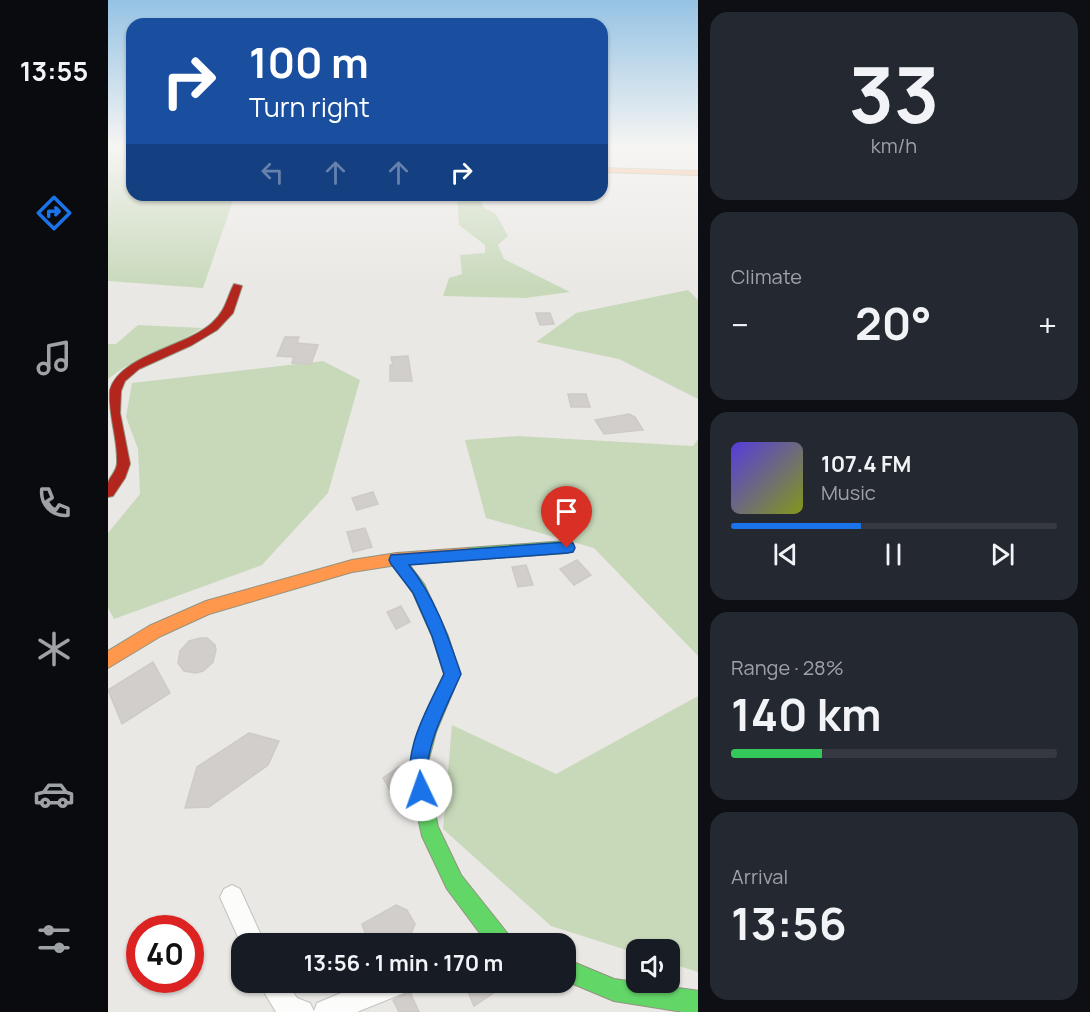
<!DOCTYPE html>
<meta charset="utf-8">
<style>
body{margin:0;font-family:Manrope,sans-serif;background:#242831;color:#f1f3f6;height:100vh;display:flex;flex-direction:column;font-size:22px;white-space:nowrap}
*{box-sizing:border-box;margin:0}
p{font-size:20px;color:#9ea1a6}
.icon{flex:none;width:33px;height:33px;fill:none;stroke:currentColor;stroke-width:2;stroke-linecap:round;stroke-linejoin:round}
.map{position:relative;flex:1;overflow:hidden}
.sheet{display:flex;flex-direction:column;gap:12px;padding:12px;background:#0d0f14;width:392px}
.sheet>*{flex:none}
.guide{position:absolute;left:18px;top:18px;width:482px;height:183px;border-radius:18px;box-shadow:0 2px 4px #0004;background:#1a4fa0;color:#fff;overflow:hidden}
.buttons{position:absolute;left:518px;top:939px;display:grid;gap:12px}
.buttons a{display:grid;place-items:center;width:54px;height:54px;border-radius:12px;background:#171b24;box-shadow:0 2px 4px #0004;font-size:30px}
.speed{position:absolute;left:18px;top:915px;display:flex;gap:12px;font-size:30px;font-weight:700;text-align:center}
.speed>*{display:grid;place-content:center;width:78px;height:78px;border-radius:50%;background:#171b24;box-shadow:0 2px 4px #0004;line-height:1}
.speed .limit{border:9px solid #d22;background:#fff;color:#111}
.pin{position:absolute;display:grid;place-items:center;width:51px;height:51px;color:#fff;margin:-62px -26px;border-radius:50% 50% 50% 0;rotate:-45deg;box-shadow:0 0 6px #0007}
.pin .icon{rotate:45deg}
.me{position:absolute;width:66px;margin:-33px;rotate:357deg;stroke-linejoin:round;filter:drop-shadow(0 0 4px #0008)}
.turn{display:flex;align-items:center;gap:21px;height:126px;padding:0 24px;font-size:27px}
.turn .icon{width:78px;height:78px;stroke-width:2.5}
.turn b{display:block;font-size:42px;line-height:51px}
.lanes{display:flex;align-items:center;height:57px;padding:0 24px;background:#0003;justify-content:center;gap:30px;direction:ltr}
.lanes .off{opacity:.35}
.big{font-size:45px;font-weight:700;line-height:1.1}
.sheet .widget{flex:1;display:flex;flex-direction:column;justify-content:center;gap:9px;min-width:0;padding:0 21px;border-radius:18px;background:#242831}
.sheet .dial{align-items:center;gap:0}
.dial b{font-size:78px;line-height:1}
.song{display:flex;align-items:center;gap:18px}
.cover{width:72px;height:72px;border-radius:9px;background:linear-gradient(135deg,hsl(250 70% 55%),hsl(70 70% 35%))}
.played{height:6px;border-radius:3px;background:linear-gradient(90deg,#1a73e8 40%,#363941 40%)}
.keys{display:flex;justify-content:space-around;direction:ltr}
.heat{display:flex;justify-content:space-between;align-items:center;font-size:33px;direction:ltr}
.charge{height:9px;border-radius:4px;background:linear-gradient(90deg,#34c759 28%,#363941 0)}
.trip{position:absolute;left:123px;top:933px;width:345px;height:60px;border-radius:18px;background:#171b24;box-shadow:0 2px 4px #0004;font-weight:700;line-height:60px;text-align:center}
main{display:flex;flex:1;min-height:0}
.dock{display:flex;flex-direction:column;width:108px;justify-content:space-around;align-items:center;background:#090b0e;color:#9ea1a6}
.dock .icon{width:42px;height:42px}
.dock .current{color:#1a73e8}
.dock b{font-size:27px;color:#f1f3f6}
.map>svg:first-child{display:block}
</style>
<main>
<nav class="dock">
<b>13:55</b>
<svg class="icon current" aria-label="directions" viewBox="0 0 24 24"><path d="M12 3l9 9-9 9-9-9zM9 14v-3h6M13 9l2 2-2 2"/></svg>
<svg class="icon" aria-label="music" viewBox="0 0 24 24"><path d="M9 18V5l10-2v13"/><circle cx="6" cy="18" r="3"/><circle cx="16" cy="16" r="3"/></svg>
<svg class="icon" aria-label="phone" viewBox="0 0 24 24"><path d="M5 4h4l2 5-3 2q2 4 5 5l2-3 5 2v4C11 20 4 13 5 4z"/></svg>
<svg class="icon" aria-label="climate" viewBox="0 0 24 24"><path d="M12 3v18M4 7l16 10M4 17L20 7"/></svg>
<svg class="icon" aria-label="car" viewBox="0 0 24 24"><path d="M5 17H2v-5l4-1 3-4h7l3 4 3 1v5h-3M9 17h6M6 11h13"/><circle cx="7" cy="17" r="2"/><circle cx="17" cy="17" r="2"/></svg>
<svg class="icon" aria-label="filters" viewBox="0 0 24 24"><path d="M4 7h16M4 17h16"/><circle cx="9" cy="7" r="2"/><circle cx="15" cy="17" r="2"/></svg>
</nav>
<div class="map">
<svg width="591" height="1012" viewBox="0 0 591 1012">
<rect width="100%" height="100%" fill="#eae8e5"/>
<path fill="#c8d9ba" d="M0,147H24V195H127L95,288L0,281Z
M342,195H371L375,207L388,214L400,236L390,245L396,259L462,292L417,298L335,296L341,278L354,274L352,255L377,253V245L351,225L349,197Z
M580,290L590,300V399L511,359L428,342L468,313Z
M30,325L94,328L64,346L15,368L0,379V344H8Z
M215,361L252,380L220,493L154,565L6,619L0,608V533L32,494L30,449L18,417L24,383Z
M410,436L585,446L590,439V656L486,548L378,518L357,440Z
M590,696V972L561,963V950H528V953L443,926L335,829L344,725L448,774Z"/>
<path fill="#d1cecc" stroke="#cecac6" stroke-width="1.5" d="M428,313H442L446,324L432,325Z
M177,337H191L189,343L210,345L203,364L184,363L186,357L169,356Z
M300,356L304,381H282V365H285L283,357Z
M460,394H478L482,407H463Z
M521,414L527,417L535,430L496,434L487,420Z
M265,492L270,504L249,510L244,498Z
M257,528L264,547L245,552L239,532Z
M469,560L483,575L466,585L452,569Z
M418,565L425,585L410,587L404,567Z
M293,606L302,622L288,629L279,612Z
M93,638H99L107,645L108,650L105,662L95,671L88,673L76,671L70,663L72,651L81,641Z
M45,662L62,693L14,724L0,690Z
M141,733L171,741L160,765L101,807L77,808L89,767Z
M291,767L296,790L286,797L275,778Z
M288,905L299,910L307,924L301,938L293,944H261L254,924Z
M356,982H387L390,990L366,1006Z
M302,992L311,1012H291L285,1000Z"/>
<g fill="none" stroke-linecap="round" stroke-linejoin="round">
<defs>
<path id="street" d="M157,195H191C183,200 163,202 155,197Z
M124,885L132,889L157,944H134V946L112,897L116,889Z
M150,982H178L189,998L202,1003L206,1011L209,1003L260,982H304L301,991L249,1012H168Z"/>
<path id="fast" d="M459,541L464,543L466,547L464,551L459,553L360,560L355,558L353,554L355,550L360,548Z
M289,553L294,555L316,584L340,636L352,674L328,732L318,770L330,827L353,875L400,934L402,944H380L339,889L314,836L300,770L310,732L336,674L324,636L305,593L282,559L284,555Z
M458,959L506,979L591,991V1012H575L506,1001L458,981Z"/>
<path id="slow" d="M494,168L591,171V175L494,172Z
M360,548L365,550L367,554L365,558L360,560L289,565L244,572L101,614L53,636L0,668V651L41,626L98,601L244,560L289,553Z"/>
<path id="jam" d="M126,284L134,286L125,313L109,330L84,345L31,369L17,381L13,391L12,413L22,464L17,478L5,496L0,497C0,493 0,487 0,483C2,476 9,471 9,463C10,438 0,415 2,390C12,355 78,347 104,323C118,310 118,300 126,284Z"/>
</defs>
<use href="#street" stroke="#c3c2c1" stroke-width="2"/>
<use href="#fast" stroke="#94937e" stroke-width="2"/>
<use href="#slow" stroke="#94937e" stroke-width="2"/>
<use href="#jam" stroke="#94937e" stroke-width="2"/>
<use href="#street" fill="#fcfcfb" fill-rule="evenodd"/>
<use href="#fast" fill="#63d668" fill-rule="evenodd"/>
<use href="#slow" fill="#ff974d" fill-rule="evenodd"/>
<use href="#jam" fill="#b3261e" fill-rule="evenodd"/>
</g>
<linearGradient id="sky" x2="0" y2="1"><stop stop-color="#95c3e4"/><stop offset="0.51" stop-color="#f6f5f3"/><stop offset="1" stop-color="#f6f5f3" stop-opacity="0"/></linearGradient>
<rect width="591" height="288" fill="url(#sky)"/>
<path fill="#1a73e8" stroke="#114b97" stroke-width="1.5" d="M459,542L465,543L467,548L465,552L459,553L301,565C327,597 340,636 353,674C340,704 322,735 319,769C318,779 324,786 320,796L313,799L307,796C290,756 319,710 336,674L324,636L305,593L283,564L281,560L283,555Z"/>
</svg>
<div class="buttons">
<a><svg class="icon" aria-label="sound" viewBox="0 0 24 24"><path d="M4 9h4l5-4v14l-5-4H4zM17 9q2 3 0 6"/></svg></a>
</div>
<div class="speed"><div class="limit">40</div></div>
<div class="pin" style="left:459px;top:548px;background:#d93025"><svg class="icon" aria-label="arrive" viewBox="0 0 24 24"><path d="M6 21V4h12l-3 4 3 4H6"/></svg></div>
<svg class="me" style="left:313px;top:790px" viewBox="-20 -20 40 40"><circle r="19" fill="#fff"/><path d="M0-13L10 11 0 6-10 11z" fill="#1a73e8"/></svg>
<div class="trip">13:56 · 1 min · 170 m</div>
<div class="guide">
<div class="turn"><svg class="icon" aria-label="right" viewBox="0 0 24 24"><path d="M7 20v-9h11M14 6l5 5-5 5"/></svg><div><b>100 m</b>Turn right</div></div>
<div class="lanes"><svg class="icon off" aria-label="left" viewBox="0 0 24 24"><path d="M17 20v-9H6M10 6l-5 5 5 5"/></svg><svg class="icon off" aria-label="ahead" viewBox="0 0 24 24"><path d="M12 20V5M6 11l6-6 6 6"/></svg><svg class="icon off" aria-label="ahead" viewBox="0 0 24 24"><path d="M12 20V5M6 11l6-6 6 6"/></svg><svg class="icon" aria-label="right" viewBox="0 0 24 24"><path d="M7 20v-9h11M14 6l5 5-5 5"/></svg></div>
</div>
</div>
<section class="sheet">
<div class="widget dial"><b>33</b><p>km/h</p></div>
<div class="widget"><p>Climate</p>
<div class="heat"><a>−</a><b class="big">20°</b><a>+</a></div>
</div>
<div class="widget">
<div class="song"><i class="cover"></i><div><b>107.4 FM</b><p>Music</p></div></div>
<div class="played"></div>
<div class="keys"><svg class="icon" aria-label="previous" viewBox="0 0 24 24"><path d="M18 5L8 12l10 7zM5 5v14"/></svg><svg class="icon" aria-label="pause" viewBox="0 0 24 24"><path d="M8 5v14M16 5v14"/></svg><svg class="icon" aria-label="next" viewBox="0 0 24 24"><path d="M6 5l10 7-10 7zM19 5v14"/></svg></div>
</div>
<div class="widget"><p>Range · 28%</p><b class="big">140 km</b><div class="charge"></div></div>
<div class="widget"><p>Arrival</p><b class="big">13:56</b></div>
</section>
</main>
